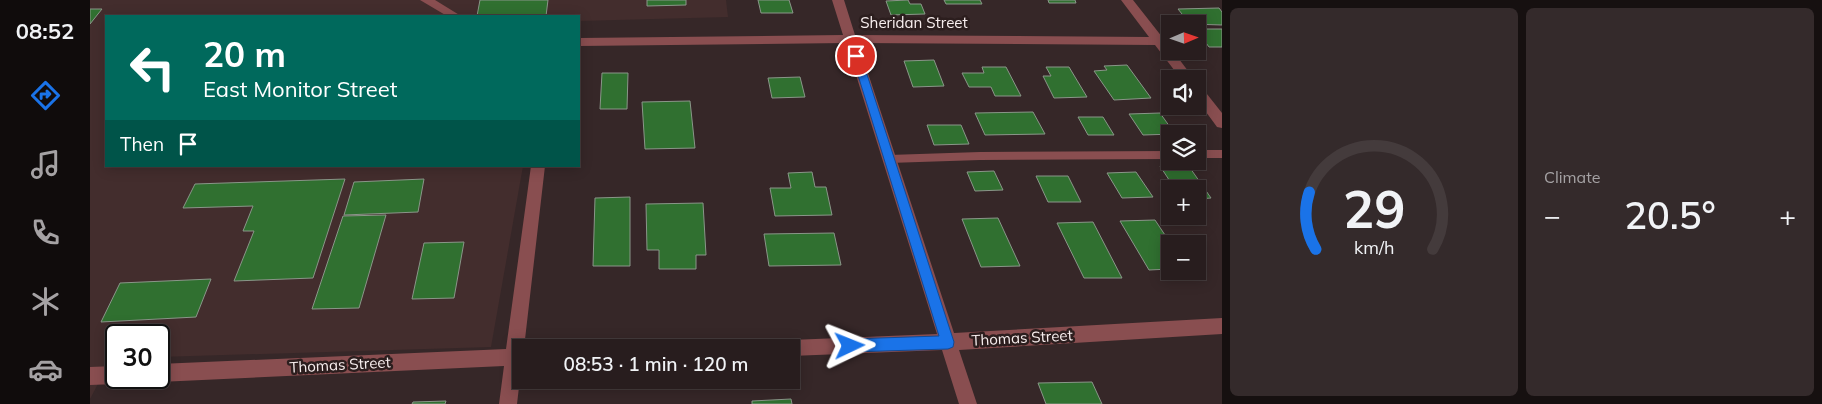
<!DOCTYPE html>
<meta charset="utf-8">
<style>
body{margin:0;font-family:Mulish,sans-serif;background:#342a2b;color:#f1f3f6;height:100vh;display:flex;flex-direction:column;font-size:19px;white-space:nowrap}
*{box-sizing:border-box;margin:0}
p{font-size:16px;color:#a5a2a4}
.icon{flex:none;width:28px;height:28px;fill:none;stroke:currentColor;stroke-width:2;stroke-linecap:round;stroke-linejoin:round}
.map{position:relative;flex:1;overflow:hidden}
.side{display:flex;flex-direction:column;gap:8px;padding:8px;background:#161010;width:600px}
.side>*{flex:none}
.banner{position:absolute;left:15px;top:15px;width:475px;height:152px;border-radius:0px;box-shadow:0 2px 12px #0003,0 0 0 1px #443b3c;background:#00695c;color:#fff;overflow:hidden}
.needle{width:32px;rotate:88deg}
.tools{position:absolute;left:1071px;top:15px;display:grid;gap:10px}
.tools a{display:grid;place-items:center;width:45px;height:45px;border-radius:0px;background:#281d1e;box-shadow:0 2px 12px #0003,0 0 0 1px #443b3c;font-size:25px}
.speed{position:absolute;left:15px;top:324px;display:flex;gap:10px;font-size:25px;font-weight:700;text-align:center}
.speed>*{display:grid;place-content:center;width:65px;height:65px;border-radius:50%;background:#281d1e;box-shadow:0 2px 12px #0003,0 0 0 1px #443b3c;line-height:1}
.speed .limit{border:2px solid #111;border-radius:8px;background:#fff;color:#111}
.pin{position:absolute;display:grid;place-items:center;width:42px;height:42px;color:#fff;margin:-21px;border:2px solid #fff;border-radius:50%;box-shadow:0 1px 5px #0007}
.me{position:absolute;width:55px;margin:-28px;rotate:88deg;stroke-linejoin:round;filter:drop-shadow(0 0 4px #0008)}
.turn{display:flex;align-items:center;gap:18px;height:105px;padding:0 15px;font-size:22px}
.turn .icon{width:65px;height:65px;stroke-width:2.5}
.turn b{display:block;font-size:35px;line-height:42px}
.then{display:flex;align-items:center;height:48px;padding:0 15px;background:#0003;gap:10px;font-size:19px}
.big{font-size:38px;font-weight:600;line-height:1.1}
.side .tile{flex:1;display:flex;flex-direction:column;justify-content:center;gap:8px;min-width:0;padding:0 18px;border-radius:8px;background:#342a2b}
.side .dial{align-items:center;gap:0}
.dial svg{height:130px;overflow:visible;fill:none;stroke:#443b3c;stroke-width:7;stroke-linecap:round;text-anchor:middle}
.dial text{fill:#f1f3f6;stroke:none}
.heat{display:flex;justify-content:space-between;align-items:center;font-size:28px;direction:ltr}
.side .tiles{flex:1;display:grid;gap:8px;grid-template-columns:repeat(2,1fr)}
.trip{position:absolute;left:422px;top:339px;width:288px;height:50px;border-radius:0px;background:#281d1e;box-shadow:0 2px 12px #0003,0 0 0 1px #443b3c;font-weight:600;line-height:50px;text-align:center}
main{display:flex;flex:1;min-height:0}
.menu{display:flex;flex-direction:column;width:90px;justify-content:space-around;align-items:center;background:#100c0c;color:#a5a2a4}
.menu .icon{width:35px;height:35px}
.menu .selected{color:#1a73e8}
.menu b{font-size:22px;color:#f1f3f6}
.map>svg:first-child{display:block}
</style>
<main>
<nav class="menu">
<b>08:52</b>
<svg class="icon selected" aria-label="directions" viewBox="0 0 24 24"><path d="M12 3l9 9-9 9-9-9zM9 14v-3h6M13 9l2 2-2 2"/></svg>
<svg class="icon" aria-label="music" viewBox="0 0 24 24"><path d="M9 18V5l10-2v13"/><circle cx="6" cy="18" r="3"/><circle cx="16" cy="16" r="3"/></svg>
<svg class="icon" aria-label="phone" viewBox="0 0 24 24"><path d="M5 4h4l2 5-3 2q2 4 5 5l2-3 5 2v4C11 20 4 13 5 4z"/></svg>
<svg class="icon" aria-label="climate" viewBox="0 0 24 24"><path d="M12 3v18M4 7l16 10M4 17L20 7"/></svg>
<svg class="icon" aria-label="car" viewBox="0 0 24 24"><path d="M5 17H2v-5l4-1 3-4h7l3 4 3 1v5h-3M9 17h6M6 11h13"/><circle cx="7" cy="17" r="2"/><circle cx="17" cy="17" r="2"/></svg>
</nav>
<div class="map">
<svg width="1132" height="404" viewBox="0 0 1132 404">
<rect width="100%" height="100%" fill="#362728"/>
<path fill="#432d2d" d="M0,0H636L638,17L489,21V16H16V166H433L401,347L69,357V335H26V359H21L0,399Z"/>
<path fill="#307030" stroke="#8a9689" d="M390,0H458L456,16H387Z
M557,0H596V5L557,6Z
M668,0H699L703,13H671Z
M818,0L820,4H831L835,14L801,15L796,1Z
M854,0H890L892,4H856Z
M958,0H985L986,3H959Z
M1129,8L1132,12V25L1100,24L1088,9Z
M0,9H12L0,24Z
M1108,29H1132V47H1119L1108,32Z
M844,60L854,86L823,87L814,61Z
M1037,65L1061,98L1024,100L1004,71L1017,70L1014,66Z
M892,67H916L931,96H905L901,87H879L872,73H894Z
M956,67H979L997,97L964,98L953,76H961Z
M512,73H538L537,109H510Z
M710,77L715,97L682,98L678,78Z
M600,101L605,148L555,149L552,102Z
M943,112L955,134L895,135L885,113Z
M1070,113L1085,134L1053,135L1039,114Z
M988,117H1013L1024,135H998Z
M837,125H871L879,144L844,145Z
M1098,165L1121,198L1108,199V189H1085L1070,166Z
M904,171L913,190L885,191L877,172Z
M722,172L725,187H736L742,215L685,216L680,188H701L698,173Z
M1046,172L1063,197L1032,198L1017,173Z
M946,176H978L991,202H958Z
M255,179L223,278L144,281L164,231H153L163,206L93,208L105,184Z
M334,179L328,212L254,215L264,182Z
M540,197V266H503L505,198Z
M613,203L616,255H606V269H569V250H557L556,204Z
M296,215L269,308L222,309L253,216Z
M908,218L930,266L891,267L872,219Z
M1065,220L1081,244L1080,269L1059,270L1030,221Z
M1003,222L1032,278H994L967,223Z
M744,233L751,265L679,266L674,234Z
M374,242L364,298L322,299L334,243Z
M121,279L106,317L11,322L30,283Z
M1002,382L1012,404H956L948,383Z
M701,399L702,404H662V401Z
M356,401L355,404H322L323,402Z"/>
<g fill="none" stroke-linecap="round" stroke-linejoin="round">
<path fill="#894e50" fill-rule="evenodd" d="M1108,150H1132V158H1108Z
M1080,151V159L890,160L799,163L794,159L799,155L890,152Z"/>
<path fill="#894e50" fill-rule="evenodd" d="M330,0H345L371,16H357Z
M742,0H754L765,35L1059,37L1031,0H1043L1080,47V51H1083L1104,79H1091L1065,45L768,43L864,333L1132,318V334L869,350L887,404H869L852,350L701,356V348H692L695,342L701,340L847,334L756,43L489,46V38L753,35Z
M1108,87L1113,89L1132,113V128L1127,127L1108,101Z
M441,166H455L434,348H431V370L427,404H409L414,366L69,382L63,379L62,378H69V364L416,349Z
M26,366V378H34L32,381L26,384L0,385V367Z"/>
</g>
<path fill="#1a73e8" stroke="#114b97" d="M766,53L771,56L864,342L863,347L858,349L760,352L755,350L753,346L755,341L760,339L849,336L762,56Z"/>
<g text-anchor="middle" stroke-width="5" stroke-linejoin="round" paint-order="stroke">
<g font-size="15" fill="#f8eeee" stroke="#2c1e1e">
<text x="824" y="28">Sheridan Street</text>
<text transform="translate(932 338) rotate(-3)" y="5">Thomas Street</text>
<text transform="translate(250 365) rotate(-3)" y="5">Thomas Street</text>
</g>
</g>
</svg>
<div class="tools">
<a><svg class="needle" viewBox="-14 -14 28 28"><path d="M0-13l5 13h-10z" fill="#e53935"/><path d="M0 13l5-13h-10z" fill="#a5a2a4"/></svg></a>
<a><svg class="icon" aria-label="sound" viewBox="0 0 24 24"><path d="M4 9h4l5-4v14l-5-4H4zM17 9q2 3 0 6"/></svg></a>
<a><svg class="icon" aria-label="layers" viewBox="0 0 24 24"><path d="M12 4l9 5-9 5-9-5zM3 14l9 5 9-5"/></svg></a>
<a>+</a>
<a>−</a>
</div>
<div class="speed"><div class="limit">30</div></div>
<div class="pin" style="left:766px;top:56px;background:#d93025"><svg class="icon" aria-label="arrive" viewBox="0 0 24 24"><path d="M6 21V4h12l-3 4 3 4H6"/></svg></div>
<svg class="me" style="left:760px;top:346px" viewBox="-20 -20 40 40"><path d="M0-17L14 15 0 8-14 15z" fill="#1a73e8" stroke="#fff" stroke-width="4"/></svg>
<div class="trip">08:53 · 1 min · 120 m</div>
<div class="banner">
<div class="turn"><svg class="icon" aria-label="left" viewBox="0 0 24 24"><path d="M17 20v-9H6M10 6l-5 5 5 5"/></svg><div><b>20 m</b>East Monitor Street</div></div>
<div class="then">Then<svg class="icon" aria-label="arrive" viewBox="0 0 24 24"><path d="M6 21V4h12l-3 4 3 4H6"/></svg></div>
</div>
</div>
<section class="side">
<div class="tiles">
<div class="tile dial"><svg viewBox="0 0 100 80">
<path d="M14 69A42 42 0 1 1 86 69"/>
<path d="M14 69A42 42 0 0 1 10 34" stroke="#1a73e8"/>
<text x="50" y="56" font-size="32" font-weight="700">29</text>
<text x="50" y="72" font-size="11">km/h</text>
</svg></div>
<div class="tile"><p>Climate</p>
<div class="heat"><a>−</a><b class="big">20.5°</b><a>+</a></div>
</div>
</div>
</section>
</main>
